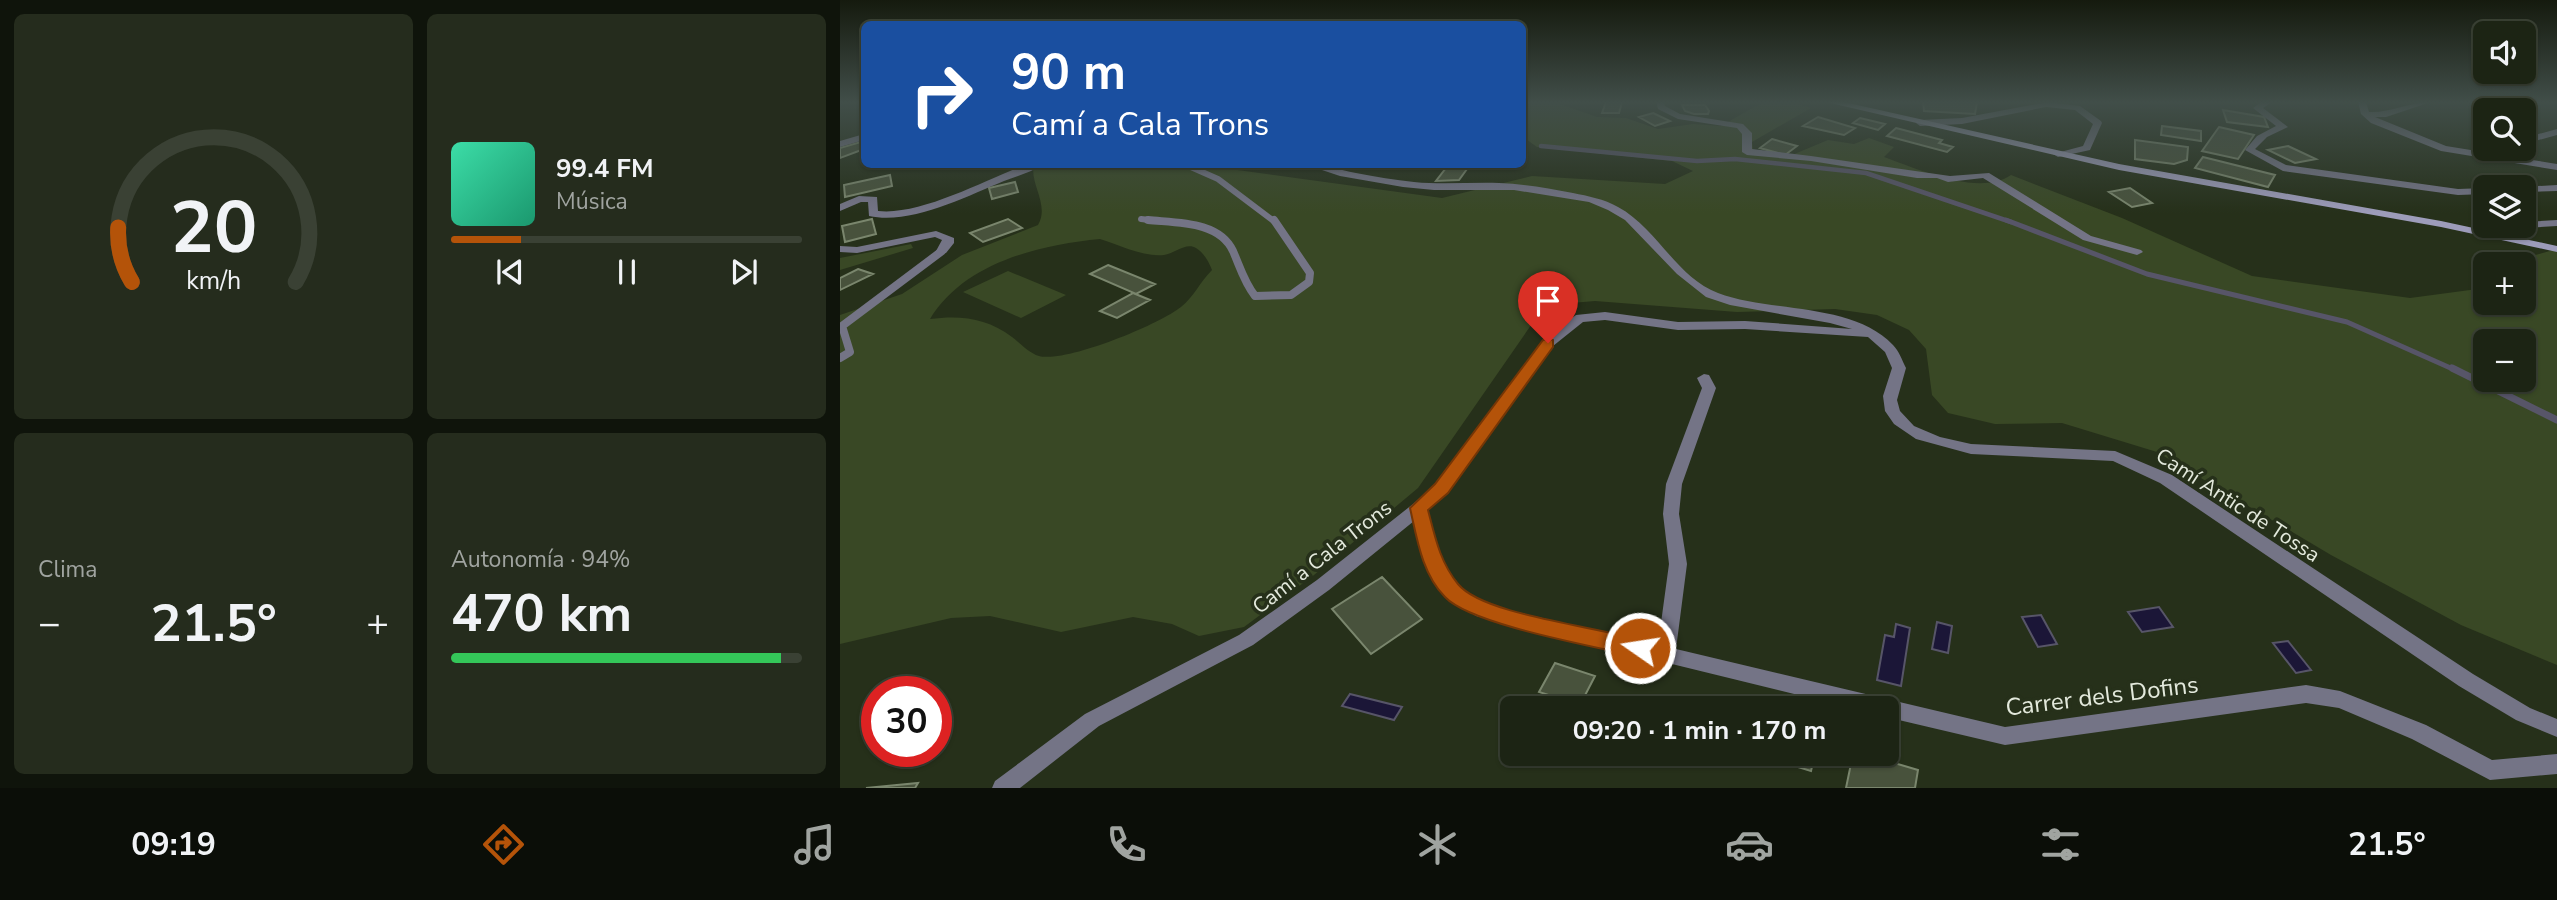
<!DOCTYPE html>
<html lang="es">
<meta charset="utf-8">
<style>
body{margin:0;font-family:"Nunito Sans",sans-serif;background:#252c1d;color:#f1f3f6;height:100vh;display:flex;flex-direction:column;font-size:26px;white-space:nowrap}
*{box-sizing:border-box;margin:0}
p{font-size:23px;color:#a0a4a0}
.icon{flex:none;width:38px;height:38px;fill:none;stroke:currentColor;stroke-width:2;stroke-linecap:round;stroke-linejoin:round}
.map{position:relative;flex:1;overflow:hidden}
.side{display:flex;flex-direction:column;gap:14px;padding:14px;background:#0f140b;width:840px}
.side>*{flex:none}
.guide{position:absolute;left:21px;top:21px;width:665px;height:147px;border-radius:10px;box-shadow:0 2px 5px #0004,0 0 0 2px #3a4134;background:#1a4fa0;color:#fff;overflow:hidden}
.fabs{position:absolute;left:1633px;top:21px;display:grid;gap:14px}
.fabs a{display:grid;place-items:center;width:63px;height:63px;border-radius:10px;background:#1c2414;box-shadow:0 2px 5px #0004,0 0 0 2px #3a4134;font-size:35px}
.speed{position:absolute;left:21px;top:676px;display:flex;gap:14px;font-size:35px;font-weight:700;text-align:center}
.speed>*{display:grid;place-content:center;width:91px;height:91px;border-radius:50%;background:#1c2414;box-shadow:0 2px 5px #0004,0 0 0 2px #3a4134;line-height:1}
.speed .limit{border:10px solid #d22;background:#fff;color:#111}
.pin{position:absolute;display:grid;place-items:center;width:60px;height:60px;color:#fff;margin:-72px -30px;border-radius:50% 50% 50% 0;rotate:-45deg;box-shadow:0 0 7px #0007}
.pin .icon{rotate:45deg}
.me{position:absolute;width:77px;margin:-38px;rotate:283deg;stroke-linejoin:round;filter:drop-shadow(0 0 5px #0008)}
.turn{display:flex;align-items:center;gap:24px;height:147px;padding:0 35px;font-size:32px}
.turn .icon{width:91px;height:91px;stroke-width:2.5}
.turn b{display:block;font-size:49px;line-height:60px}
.big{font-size:52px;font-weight:700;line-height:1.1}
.side .tile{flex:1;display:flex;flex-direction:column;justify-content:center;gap:10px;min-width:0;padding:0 24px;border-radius:10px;background:#252c1d}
.side .dial{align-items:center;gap:0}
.dial svg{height:182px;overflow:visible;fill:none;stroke:#3a4134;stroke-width:7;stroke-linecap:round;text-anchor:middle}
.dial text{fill:#f1f3f6;stroke:none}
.song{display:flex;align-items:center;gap:21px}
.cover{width:84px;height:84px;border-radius:10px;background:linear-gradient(135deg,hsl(160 70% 55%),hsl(160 70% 35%))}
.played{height:7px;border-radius:4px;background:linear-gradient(90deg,#b45309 20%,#3a4134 20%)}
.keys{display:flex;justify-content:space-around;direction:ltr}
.heat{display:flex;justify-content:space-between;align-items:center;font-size:38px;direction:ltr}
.charge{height:10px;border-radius:5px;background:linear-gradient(90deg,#34c759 94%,#3a4134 0)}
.side .tiles{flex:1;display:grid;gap:14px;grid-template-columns:repeat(2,1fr)}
.trip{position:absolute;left:660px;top:696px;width:399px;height:70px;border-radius:10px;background:#1c2414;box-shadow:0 2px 5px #0004,0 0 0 2px #3a4134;font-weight:700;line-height:70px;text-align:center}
.tab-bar{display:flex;height:112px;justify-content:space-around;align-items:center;background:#0b0e08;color:#a0a4a0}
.tab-bar .icon{width:49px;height:49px}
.tab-bar .active{color:#b45309}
.tab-bar b{font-size:32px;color:#f1f3f6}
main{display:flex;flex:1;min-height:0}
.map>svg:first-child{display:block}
</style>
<main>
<section class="side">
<div class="tiles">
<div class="tile dial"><svg viewBox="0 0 100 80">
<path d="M14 69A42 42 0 1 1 86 69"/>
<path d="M14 69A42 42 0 0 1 8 45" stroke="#b45309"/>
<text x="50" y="56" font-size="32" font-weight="700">20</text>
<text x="50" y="72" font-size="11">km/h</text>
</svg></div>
<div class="tile">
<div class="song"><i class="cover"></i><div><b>99.4 FM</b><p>Música</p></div></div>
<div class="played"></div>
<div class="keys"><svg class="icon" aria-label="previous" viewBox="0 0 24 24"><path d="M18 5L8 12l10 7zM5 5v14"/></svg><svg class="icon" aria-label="pause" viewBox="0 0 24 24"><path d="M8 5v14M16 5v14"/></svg><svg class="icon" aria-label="next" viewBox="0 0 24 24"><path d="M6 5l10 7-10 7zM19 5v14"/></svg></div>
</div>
<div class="tile"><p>Clima</p>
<div class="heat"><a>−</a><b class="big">21.5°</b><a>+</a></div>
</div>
<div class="tile"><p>Autonomía · 94%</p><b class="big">470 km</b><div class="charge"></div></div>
</div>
</section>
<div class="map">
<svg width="1717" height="788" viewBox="0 0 1717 788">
<rect width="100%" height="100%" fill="#26301a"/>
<path fill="#394825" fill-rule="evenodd" d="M683,102H714L757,117L786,118L818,129L853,124L881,126L923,102H951L971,108L912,142L913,150L952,155L988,140L1014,144L1029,138L1054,147L1044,157C1078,169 1139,197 1171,175L1282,218L1412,276L1570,298L1645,288V303H1684V264H1672L1677,260L1717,249V665L1621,625L1491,555L1317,452L1222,423L1155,424L1108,413L1092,395L1086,349L1069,330L1037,315L995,309L897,312L755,301L720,304L696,318L578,488L474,575L404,627L359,636L332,624L293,617L221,632L150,616L111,618L0,644V315L62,294L122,255L198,225C210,205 189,183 194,165H361L602,198L692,176L825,184L853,171L832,161L697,147L683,137ZM260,239C279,245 303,257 324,255C334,254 346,242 356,248C364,253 369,262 372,270C360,282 353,298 341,307C318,325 226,363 199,356C189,353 180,343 172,337C147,318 121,315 90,319C124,263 198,245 260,239ZM1645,341H1684V380H1645Z
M71,244L73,248L0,270V258Z
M168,271L226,295L181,318L123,292Z"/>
<path fill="#1b1637" stroke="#575568" stroke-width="2" d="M1319,607L1333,627L1302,632L1288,612Z
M1201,615L1217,644L1198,647L1182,617Z
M1097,622L1112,626L1108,653L1092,649Z
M1056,624L1070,628L1061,686L1037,680L1045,635L1054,637Z
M1448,641L1471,670L1456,673L1433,643Z
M510,694L562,707L554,720L502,706Z"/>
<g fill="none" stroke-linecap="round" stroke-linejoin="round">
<path stroke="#575568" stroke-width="4.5" d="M701,146L857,161L895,159L1026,173L1171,222"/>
<path stroke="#575568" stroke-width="5" d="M1166,220L1307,274L1507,322L1615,370"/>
<path stroke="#575568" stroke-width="7" d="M1612,368L1717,420"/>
</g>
<path fill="#48523c" stroke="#7a866d" stroke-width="2" d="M766,102H782L779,113H762Z
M1083,102H1137L1135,114L1084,111Z
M842,105H865L869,111L868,114H854L845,111Z
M1383,110L1424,117L1428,127L1387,122Z
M813,113L830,121L815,126L799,117Z
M978,117L1015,128L1004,135L963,126Z
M1020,118L1045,124L1038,130L1013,123Z
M1322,126L1361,131V141L1321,135Z
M1379,127L1414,135L1398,159L1362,151Z
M1056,128L1102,140L1099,143L1113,147L1107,152L1047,136Z
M932,139L957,146L945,155L920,148Z
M1295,140L1348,147L1347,160L1334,164L1295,159Z
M24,141V149L0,158V148Z
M1448,146L1476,159L1455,163L1428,150Z
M1363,157L1435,175L1428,187L1355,168Z
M606,168L627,169L619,180L596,181Z
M50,175L52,186L5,197L4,185Z
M175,182L178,192L152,199L149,188Z
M1290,188L1312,203L1292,207L1269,192Z
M32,219L36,234L5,242L2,226Z
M168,219L182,228L143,242L130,233Z
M268,265L315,284L296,294L250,274Z
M18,269L33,274L0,290V278Z
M293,293L310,300L277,318L260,311Z
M542,577L582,619L531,654L492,609Z
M715,663L755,676L740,705L699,692Z
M915,754H975L971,771Z
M1013,754H1024L1078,770L1075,788H1006Z
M78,783L75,788H26Z"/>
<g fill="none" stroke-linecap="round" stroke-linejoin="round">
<path stroke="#747486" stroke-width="6" d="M344,164L378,179L435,222
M301,219L326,222"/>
<path stroke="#747486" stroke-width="8" d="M308,220C337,223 379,221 393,251C400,267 404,282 415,296L451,295L469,282L470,273L434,220
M0,358L10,352L2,326L102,251"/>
<path fill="#747486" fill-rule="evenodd" d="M816,102H824L825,106L840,114L903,124L912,133V149L971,156L1110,176L1149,173L1251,236L1301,250L1303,252L1297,255L1243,240L1143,178L1108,182L1097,178H1077L971,161L907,155L902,152V134L897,128L838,119L818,109Z
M1208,102L1240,106L1261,121L1262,123L1250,150L1218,157L1213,154L1243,146L1253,124L1235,110L1206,107L1122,124L1080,126L1076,123L1080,120L1122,118Z
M1421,102H1432L1423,108L1448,127L1427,137L1415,149L1446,165L1618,189L1645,188V194L1618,195L1443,171L1405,150L1417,136L1436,126L1413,108Z
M1518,102H1526L1529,112C1550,113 1569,102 1591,102L1546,117H1535L1606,146L1717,164V170L1601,151L1531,123L1521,114Z
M1717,129V135L1684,144V138Z
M24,134V140L0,147V141Z
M188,164H204C192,172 177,176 164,181C125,197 71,225 29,216L28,202H21L0,211V204L19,196L37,197L38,211C81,216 147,179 188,164Z
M279,164H336L309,170Z
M464,164C483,164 499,170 516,173C536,177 555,180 574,182C603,185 631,182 659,183C684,184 708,188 733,193C748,196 764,199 778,207C817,228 836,277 878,293C931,313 1012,302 1053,345C1059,351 1062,360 1066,368L1057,400L1060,411L1074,426L1100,437L1131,444L1275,451L1332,475L1633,674L1690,708L1717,719V737L1676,720L1619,686L1320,483L1273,461L1131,454L1076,439L1054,424L1045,411L1043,396L1052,368L1045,352L1028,337L905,329L838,330L765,320L743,322L713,346L608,492L587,510L599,557L618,587L647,605L818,645L829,564L823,514L826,484L862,388L857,378L864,374L869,375L876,388L842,484L839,514L847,564L836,649L1165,727L1466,685L1500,691L1586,725L1652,760L1717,754V774L1650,780L1572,739L1499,708L1466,703L1165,745L1046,717V709H1015L636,616L606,597L582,558L574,521L489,590L413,645L259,726L180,788H152L155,781L245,714L399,635L477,580L573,504L596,484L703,340L736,315L765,312L838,322L905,321L1012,329L990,323L890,305L866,297L837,274L785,220L768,210L749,202L674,190H594L563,187L500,176Z
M1717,185V191L1684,192V187H1680Z
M1717,220V226L1684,228L1656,238L1650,235L1671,226H1684V222Z
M96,231L114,238V243L106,253H98L96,251L102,240L95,237L17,253L0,252V246L17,247Z"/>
<path fill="#9d9cba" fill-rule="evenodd" d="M986,102H1004L1279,164L1601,221L1717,246V252L1601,227L1279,170Z"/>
</g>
<linearGradient id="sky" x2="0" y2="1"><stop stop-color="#151a0e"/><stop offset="0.48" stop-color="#414e49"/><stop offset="1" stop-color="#414e49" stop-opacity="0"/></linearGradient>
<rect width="1717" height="213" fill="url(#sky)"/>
<path fill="#b45309" stroke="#753606" stroke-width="2" d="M708,339L713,340V347L608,493L588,510C595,537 600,562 618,584C644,616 764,627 807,642L810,648L807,655L800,657C758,647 631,625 605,597C582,574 577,539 570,508L595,484L703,340Z"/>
<g text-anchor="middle" stroke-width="7" stroke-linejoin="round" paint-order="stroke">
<g font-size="21" fill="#e3e9dc" stroke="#26301a">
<text transform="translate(1398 505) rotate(33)" y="7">Camí Antic de Tossa</text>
<text transform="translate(482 557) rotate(-38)" y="7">Camí a Cala Trons</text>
</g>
<g font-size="24" fill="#e3e9dc" stroke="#26301a">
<text transform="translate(1262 696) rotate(-7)" y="8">Carrer dels Dofins</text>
</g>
</g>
</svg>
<div class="fabs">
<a><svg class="icon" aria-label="sound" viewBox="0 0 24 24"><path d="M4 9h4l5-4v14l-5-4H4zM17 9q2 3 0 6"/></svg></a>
<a><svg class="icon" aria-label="search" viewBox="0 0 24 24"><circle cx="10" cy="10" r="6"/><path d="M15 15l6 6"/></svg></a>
<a><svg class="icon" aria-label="layers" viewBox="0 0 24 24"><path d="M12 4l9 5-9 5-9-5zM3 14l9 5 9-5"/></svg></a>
<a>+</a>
<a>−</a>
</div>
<div class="speed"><div class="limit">30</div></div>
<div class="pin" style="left:708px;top:343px;background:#d93025"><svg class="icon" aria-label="arrive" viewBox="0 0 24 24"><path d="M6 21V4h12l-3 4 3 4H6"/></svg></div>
<svg class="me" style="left:800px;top:648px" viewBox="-20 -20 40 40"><circle r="17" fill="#b45309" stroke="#fff" stroke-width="3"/><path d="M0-11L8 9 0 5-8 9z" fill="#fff"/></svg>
<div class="trip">09:20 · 1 min · 170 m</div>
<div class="guide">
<div class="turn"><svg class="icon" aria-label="right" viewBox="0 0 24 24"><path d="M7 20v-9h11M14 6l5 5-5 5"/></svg><div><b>90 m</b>Camí a Cala Trons</div></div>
</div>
</div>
</main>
<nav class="tab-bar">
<b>09:19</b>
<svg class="icon active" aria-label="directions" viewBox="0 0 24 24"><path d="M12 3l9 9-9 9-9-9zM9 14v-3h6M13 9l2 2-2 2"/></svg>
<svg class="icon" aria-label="music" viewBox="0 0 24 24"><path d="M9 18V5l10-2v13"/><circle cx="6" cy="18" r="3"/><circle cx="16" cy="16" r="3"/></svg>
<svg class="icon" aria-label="phone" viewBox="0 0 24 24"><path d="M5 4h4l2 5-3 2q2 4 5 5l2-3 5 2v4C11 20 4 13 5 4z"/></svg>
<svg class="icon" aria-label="climate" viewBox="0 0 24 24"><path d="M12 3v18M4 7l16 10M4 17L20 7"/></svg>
<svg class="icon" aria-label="car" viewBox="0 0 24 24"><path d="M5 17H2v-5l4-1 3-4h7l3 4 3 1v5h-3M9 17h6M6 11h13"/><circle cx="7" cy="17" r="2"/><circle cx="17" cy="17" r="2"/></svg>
<svg class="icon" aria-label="filters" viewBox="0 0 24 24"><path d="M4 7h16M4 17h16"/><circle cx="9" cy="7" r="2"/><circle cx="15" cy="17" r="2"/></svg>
<b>21.5°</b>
</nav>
